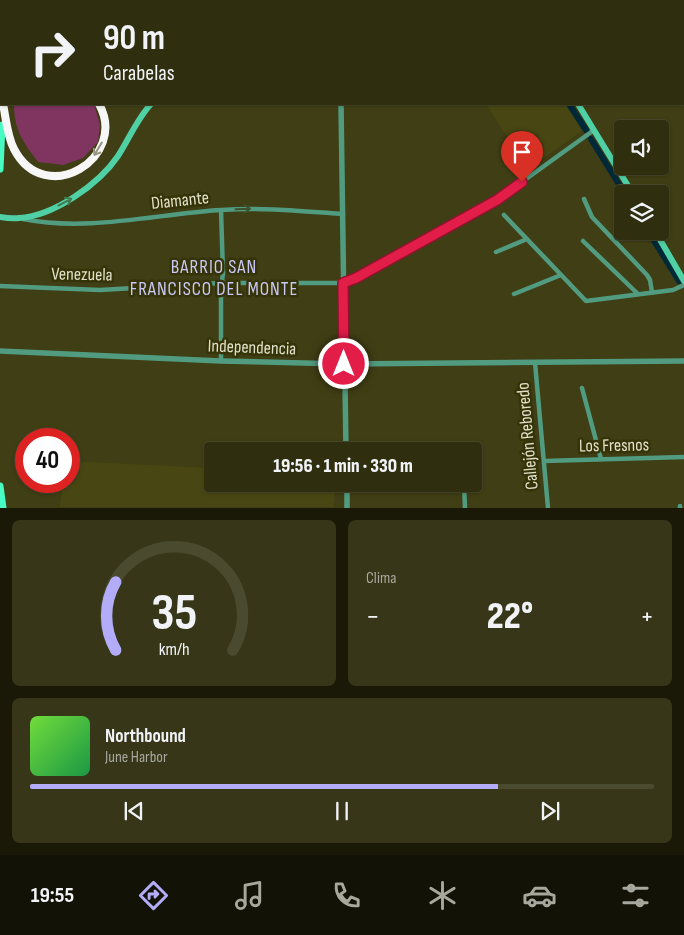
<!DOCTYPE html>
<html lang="es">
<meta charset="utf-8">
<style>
body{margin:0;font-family:"Sofia Sans Condensed",sans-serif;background:#373618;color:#f1f3f6;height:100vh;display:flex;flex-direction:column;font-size:19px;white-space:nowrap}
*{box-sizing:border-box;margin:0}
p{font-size:16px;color:#a7a89e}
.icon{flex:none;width:28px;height:28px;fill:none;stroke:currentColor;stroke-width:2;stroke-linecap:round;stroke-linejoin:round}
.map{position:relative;height:508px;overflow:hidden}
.panel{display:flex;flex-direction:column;gap:12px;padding:12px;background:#1a1908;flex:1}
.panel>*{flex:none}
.guide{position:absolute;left:0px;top:0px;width:685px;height:105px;box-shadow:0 1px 4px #0004,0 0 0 1px #4a4a2f;background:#2f2e0f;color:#f1f3f6;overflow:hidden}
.fabs{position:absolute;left:614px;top:120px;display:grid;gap:10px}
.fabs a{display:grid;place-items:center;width:55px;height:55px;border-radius:5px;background:#2f2e0f;box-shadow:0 1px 4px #0004,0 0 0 1px #4a4a2f;font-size:25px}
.speed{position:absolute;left:15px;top:428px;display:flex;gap:10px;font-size:25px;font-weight:700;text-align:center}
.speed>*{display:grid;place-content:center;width:65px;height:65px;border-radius:50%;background:#2f2e0f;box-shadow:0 1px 4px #0004,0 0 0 1px #4a4a2f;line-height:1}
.speed .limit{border:8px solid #d22;background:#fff;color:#111}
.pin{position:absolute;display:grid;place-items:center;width:42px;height:42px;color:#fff;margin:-51px -21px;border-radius:50% 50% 50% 0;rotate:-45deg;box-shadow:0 0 5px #0007}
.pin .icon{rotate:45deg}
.me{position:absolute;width:55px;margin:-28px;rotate:0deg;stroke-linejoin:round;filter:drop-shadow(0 0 4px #0008)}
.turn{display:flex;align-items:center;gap:18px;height:105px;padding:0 20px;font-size:22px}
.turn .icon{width:65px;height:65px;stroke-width:2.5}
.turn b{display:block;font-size:35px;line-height:42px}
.big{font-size:38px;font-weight:800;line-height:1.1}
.panel .widget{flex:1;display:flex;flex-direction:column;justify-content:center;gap:8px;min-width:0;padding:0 18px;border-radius:8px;background:#373618}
.panel .dial{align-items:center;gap:0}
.dial svg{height:130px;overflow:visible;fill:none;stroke:#4a4a2f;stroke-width:7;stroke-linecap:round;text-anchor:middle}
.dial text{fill:#f1f3f6;stroke:none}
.song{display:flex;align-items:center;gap:15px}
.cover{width:60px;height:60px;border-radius:8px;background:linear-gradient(135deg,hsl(100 70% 55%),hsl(140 70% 35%))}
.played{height:5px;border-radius:2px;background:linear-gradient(90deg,#b3adf9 75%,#4a4a2f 75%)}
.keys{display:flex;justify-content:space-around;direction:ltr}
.heat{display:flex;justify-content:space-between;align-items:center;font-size:28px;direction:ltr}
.panel .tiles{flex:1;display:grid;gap:12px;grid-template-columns:1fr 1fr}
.widget:last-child{grid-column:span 2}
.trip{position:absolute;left:204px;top:442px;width:278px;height:50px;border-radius:5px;background:#2f2e0f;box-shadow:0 1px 4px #0004,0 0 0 1px #4a4a2f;font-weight:800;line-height:50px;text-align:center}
.dock{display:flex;height:80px;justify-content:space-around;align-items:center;background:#131206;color:#a7a89e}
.dock .icon{width:35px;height:35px}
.dock .current{color:#b3adf9}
.dock b{font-size:22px;color:#f1f3f6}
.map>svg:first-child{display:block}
</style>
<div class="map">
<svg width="684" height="508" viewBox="0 0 684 508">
<rect width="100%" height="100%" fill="#3f3e14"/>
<path fill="#484713" d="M486,104H565L582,131L528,169Z
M69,461L212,468V484H335L334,507H60L63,481H69Z"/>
<path fill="#7f3560" d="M14,104H94L100,125L98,142L83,158L63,165L38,162C23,142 14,130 14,104Z"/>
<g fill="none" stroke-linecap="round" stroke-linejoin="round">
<path stroke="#002938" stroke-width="6" d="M495,0L496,1
M569,104L586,130
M591,139L625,194
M648,231L679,281"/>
<path stroke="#519c80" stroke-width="4.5" d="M584,199L592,217L647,275L650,280L652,292
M504,215L586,301L673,290L684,285
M23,219C88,232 156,214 221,210C262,207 302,211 343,214
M583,241L638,294
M496,252L527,239
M0,286L100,290L221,283H343L356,278L497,200L594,130
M514,294L561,275
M221,361V289L223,273L221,210
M535,363L548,508
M582,388L601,459
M544,461L684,457
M464,484L465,508
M680,506V508"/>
<path stroke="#519c80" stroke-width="5.5" d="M341,104L346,451
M0,351L221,361L344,364L684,361
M347,484V508"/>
<path stroke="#50d1a5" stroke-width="6" d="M162,0L169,1
M604,1L617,0
M578,104L633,194
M0,217C6,218 13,219 19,218C54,216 99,184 118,156C129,139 137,119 151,104
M655,231L684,281"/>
<path stroke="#47fbc2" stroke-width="7" d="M0,169L2,125
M0,486L3,508"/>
<path stroke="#f7f7f7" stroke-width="8" d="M98,0V1
M6,1V0
M189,1L201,0
M284,1L288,0
M351,1L355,0
M377,1L380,0
M0,22L1,18
M0,31L1,44
M0,61L1,60
M0,83H1
M3,104C6,118 7,136 14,149C45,209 129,158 99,104"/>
</g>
<defs><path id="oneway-shaft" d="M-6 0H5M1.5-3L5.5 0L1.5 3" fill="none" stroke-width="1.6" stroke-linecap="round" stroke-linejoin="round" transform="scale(1.25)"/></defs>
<use stroke="#969580" href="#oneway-shaft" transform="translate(98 149) rotate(121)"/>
<use stroke="#417a4f" href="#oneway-shaft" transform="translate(65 202) rotate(-28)"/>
<use stroke="#3d522c" href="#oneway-shaft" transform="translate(243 209) rotate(-2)"/>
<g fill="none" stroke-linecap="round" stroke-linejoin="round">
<defs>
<path id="route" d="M344,364L343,283L356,278L497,200L522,182"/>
</defs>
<use href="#route" stroke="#92132f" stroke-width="12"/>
<use href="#route" stroke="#e11d48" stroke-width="9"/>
</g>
<g text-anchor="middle" stroke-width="5" stroke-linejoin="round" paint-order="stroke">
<g font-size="18" fill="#e0e0c9" stroke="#353308">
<text transform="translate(180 200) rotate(-6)" y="6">Diamante</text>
<text transform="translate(82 274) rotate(1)" y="6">Venezuela</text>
<text transform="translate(252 347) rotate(2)" y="6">Independencia</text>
<text transform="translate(527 436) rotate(-95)" y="6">Callejón Reboredo</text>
<text transform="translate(614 445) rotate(-1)" y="6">Los Fresnos</text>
</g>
<g font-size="19" letter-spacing="1" fill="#cac8f4" stroke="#353308">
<text x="214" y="273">BARRIO SAN<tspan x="214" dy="22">FRANCISCO DEL MONTE</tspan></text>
</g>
</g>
</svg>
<div class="fabs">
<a><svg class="icon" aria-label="sound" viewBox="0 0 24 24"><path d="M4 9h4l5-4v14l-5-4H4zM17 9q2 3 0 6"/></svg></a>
<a><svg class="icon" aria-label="layers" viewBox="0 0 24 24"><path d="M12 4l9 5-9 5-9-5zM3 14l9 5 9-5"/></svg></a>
</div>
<div class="speed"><div class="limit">40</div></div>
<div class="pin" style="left:522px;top:182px;background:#d93025"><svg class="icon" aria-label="arrive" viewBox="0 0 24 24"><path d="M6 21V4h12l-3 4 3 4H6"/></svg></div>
<svg class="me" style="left:344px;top:364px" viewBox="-20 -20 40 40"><circle r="17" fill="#e11d48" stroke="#fff" stroke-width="3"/><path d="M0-11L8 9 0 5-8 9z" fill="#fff"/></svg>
<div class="trip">19:56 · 1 min · 330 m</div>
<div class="guide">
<div class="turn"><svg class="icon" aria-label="right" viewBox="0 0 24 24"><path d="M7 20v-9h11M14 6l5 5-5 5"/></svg><div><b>90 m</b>Carabelas</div></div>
</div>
</div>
<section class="panel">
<div class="tiles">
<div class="widget dial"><svg viewBox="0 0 100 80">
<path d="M14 69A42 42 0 1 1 86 69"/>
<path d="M14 69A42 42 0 0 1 14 27" stroke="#b3adf9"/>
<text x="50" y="56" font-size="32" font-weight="700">35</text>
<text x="50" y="72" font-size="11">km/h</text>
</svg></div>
<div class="widget"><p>Clima</p>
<div class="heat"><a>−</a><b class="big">22°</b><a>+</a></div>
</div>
<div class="widget">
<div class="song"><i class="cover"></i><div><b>Northbound</b><p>June Harbor</p></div></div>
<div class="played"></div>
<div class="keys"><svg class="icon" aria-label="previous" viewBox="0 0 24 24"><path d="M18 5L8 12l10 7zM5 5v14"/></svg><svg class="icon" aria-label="pause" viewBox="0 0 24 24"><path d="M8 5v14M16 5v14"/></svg><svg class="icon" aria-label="next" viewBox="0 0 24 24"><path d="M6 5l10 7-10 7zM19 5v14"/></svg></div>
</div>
</div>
</section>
<nav class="dock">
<b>19:55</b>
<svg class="icon current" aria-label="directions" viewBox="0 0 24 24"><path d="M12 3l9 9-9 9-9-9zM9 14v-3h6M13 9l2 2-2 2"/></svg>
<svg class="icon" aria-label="music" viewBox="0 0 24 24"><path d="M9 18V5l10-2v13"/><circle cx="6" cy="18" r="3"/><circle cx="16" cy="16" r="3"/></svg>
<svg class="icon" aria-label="phone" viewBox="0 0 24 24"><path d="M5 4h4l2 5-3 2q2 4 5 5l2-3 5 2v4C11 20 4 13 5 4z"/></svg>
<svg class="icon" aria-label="climate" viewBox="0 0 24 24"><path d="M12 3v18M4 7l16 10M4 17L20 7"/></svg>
<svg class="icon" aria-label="car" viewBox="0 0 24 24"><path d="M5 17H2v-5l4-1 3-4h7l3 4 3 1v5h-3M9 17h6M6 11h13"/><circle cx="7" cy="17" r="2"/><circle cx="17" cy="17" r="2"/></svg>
<svg class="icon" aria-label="filters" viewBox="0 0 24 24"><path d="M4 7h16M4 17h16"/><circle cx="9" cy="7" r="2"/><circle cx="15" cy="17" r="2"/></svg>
</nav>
